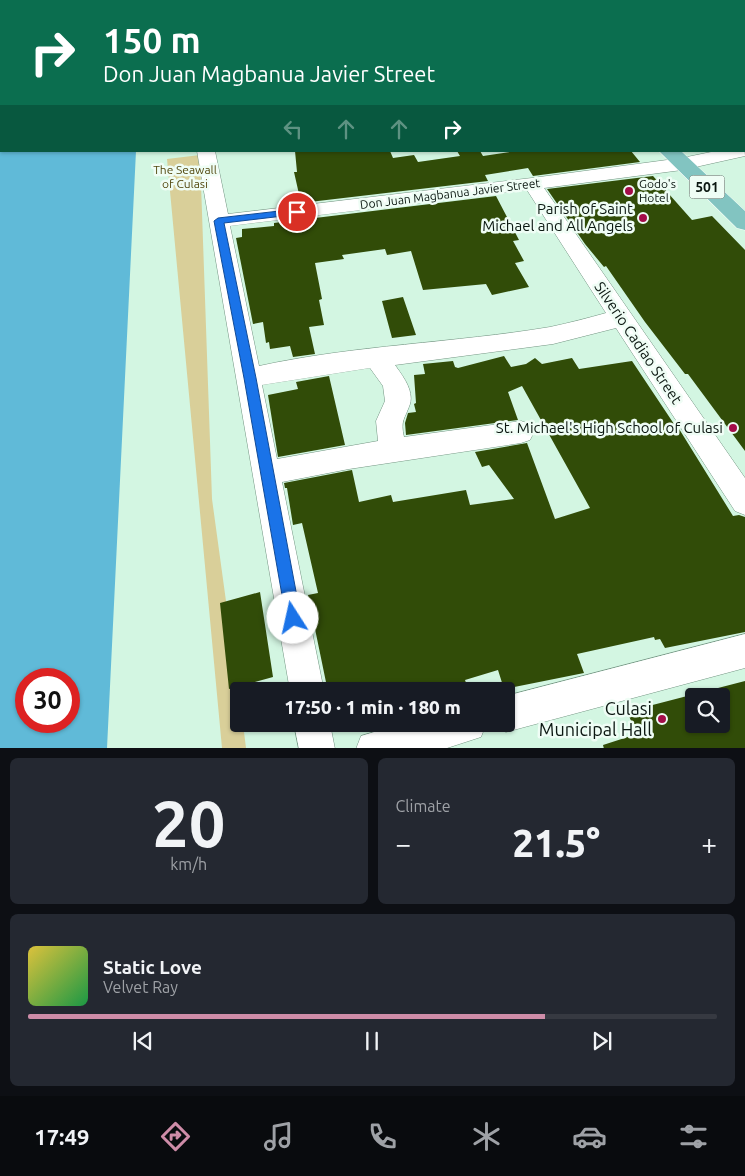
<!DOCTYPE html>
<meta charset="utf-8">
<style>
body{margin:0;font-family:Ubuntu,sans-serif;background:#242831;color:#f1f3f6;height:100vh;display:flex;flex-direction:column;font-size:19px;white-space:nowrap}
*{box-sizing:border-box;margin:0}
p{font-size:16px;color:#9ea1a6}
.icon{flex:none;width:28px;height:28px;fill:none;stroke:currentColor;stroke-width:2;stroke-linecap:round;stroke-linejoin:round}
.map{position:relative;height:748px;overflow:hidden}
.side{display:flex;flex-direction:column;gap:10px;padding:10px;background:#0d0f14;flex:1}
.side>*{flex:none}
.guide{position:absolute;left:0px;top:0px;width:745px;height:152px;box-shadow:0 1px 4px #0004;background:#0b6e4f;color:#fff;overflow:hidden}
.buttons{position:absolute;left:685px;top:688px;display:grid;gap:10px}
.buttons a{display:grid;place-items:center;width:45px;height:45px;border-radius:5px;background:#171b24;box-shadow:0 1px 4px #0004;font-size:25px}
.speed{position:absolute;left:15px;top:668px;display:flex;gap:10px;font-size:25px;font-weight:700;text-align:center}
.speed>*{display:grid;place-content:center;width:65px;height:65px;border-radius:50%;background:#171b24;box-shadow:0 1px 4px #0004;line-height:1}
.speed .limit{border:8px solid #d22;background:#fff;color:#111}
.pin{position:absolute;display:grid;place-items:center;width:42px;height:42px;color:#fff;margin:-21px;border:2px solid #fff;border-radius:50%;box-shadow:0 1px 5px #0007}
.me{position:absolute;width:55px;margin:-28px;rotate:350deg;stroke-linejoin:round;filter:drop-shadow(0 0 4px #0008)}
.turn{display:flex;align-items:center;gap:18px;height:105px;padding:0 20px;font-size:22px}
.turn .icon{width:65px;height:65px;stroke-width:2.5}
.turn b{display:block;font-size:35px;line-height:42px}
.lanes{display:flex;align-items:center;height:48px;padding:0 20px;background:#0003;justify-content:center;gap:25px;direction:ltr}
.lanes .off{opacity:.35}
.big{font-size:38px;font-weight:800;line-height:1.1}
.side .widget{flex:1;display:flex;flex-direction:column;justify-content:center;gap:8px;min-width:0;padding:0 18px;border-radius:8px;background:#242831}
.side .dial{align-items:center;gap:0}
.dial b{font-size:65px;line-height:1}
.song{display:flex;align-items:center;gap:15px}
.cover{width:60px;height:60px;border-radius:8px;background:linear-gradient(135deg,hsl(50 70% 55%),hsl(140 70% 35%))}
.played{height:5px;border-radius:2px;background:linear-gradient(90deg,#ce8ca8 75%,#363941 75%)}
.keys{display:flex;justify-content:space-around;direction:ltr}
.heat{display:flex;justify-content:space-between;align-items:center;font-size:28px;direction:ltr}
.side .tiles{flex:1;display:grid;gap:10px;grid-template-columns:1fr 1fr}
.widget:last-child{grid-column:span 2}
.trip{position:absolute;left:230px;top:682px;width:285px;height:50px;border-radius:5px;background:#171b24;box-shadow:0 1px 4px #0004;font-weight:800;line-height:50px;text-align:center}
.tab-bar{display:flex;height:80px;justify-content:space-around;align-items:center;background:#090b0e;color:#9ea1a6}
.tab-bar .icon{width:35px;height:35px}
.tab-bar .on{color:#ce8ca8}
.tab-bar b{font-size:22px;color:#f1f3f6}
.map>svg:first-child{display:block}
</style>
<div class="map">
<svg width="745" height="749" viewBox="0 0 745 749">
<rect width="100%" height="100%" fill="#d3f6e2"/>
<path fill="#d9cf99" d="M200,155L212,499L239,696V724H243L246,748H222L167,159Z"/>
<path fill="#60bad8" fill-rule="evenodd" d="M0,0H145L1,1V151H136L107,748H0ZM26,679H69V721H26Z"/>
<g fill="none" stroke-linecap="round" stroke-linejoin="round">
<path fill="#60bad8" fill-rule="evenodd" d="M419,0H441V1H419Z
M744,57H745V71H744Z"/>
</g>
<path fill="#314c08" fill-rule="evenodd" d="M295,151H390L393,158L414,155L418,162L460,156L457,151H480L483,156L516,151H631L640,162L533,176L528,168L485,175L488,181L301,203L294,172H297Z
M653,176L692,220L712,216L745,250V451L688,374H685L645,322L606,266L604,267L585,244L547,189Z
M496,196L519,240L513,241L524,261L515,263L529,287L492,295L486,284L423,290L411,251L387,255L385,249L342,255L344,259L315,263L322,299L319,300L324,325L309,327L315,354L293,357L290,346L270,349L269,342L266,343L263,322L253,324L236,238L242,237V229L274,226V223Z
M403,297L416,335L392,338L382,301Z
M504,356L511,367L526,364L535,358L542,364L572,358L579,369L632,361L674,424H676L733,516L739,515L745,517V632L665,648L660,639L655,640L654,637L577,654L584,673L504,689L498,670L465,680L469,691H326L327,687L308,595L318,593L302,523L293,525L287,488H285L284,483L352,470L359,502L391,495L393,502L466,490L470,505L514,499L489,465L482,467L475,452L527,443L555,519L590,508L522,386L508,392L518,420L406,435L405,423L408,413L416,412L414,404L416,403L414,375L425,374L423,364L453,361L455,367L458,368Z
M329,376L345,445L278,457L268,395L298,389L296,382Z
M260,592L273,677L229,689L220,603Z
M745,681V749H604L603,745L637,734L628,714L641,711V708ZM694,696H721V724H694Z"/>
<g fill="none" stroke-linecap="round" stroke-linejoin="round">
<defs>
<path id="street" d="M184,0H198V1H184Z
M620,0H634L635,1H621Z
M744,100H745V111H744Z
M744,146L745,156L682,170L544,188L745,478V515L735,511L616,328L553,344L395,365C402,375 414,390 410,404C405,419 400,420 404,437L521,421L530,424L534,432L530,440L521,443L349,469L282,482L324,691H290L197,151H215L228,214L532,178L682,158L716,151H744ZM527,190L606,313C588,318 569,323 550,327C454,343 355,345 259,366L230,226ZM370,368L383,386L385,401L376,421L378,441L277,459L262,385Z
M745,634V668L506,732L493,727L492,724H506V696Z
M294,724H330L335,749H299Z
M401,724H486L481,737L444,749H356L361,736Z"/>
<path id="primary" d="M526,0H542V1H526Z
M659,151H681L745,211V230L737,228Z"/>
</defs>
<use href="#street" stroke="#739482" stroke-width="1"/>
<use href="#primary" stroke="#fff" stroke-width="1"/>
<use href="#street" fill="#fff" fill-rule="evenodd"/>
<use href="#primary" fill="#82c4c1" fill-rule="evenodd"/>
</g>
<path fill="#1a73e8" stroke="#114b97" d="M297,209L300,210V214L224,223L256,378L301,618L299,624L293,626L288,624L286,618L244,378L214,221L218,218Z"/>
<g fill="#a40d49" stroke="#effdf5" stroke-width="2">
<circle cx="629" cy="191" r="5"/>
<circle cx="643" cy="218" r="5"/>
<circle cx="733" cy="428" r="5"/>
<circle cx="662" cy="719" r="5"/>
</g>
<g text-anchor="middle" stroke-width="5" stroke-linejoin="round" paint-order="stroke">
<g font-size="12" fill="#544a11" stroke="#effdf5">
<text x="185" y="174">The Seawall<tspan x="185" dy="14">of Culasi</tspan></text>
</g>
<g font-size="12" fill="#0b1711" stroke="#effdf5" text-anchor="start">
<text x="639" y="188">Godo's<tspan x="639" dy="14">Hotel</tspan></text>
</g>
<g font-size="12" fill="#0b1711" stroke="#effdf5">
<text transform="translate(450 194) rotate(-7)" y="4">Don Juan Magbanua Javier Street</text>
</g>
<rect fill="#effdf5" stroke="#4f5c55" stroke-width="1" x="689.5" y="175.5" width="35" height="23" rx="4"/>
<g font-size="14" font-weight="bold" fill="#0b1711">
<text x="707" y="192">501</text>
</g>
<g font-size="15" fill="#0b1711" stroke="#effdf5" text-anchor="end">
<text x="633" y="214">Parish of Saint<tspan x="633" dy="17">Michael and All Angels</tspan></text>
<text x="723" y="433">St. Michael's High School of Culasi</text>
</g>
<g font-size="15" fill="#0b1711" stroke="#effdf5">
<text transform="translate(638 343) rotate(56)" y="5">Silverio Cadiao Street</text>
</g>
<g font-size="18" fill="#0b1711" stroke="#effdf5" text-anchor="end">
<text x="652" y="715">Culasi<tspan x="652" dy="21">Municipal Hall</tspan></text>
</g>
</g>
</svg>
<div class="buttons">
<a><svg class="icon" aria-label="search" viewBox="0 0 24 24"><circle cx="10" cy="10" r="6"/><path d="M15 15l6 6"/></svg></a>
</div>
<div class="speed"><div class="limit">30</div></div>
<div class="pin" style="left:297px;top:212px;background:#d93025"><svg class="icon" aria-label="arrive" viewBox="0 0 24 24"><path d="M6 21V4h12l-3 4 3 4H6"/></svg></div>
<svg class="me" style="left:293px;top:618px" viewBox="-20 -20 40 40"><circle r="19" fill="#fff"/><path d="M0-13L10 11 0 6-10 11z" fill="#1a73e8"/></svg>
<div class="trip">17:50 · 1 min · 180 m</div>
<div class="guide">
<div class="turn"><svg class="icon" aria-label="right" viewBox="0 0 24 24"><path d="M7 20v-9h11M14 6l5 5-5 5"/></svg><div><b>150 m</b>Don Juan Magbanua Javier Street</div></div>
<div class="lanes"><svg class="icon off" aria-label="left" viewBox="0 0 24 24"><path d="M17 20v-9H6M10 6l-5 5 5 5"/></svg><svg class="icon off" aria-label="ahead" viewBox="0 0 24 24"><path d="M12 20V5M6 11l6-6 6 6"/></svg><svg class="icon off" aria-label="ahead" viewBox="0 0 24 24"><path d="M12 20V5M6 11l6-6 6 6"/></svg><svg class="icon" aria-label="right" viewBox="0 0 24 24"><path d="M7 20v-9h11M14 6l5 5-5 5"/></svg></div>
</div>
</div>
<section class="side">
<div class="tiles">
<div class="widget dial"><b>20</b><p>km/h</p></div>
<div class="widget"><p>Climate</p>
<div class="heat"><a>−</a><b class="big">21.5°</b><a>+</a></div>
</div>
<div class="widget">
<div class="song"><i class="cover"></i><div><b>Static Love</b><p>Velvet Ray</p></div></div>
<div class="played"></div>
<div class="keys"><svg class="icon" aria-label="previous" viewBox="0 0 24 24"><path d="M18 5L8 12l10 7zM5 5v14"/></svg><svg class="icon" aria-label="pause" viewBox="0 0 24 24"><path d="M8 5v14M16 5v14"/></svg><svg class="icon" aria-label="next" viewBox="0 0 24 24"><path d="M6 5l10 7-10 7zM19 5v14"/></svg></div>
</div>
</div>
</section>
<nav class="tab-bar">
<b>17:49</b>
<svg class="icon on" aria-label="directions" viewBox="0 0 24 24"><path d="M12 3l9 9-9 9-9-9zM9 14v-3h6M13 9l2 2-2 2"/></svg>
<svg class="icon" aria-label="music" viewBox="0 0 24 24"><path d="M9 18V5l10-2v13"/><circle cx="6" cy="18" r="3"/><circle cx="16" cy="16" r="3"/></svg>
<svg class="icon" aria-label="phone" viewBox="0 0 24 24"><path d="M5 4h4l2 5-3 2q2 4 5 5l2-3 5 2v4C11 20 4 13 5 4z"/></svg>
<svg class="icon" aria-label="climate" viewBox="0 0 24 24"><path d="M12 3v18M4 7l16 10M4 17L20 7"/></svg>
<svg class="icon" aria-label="car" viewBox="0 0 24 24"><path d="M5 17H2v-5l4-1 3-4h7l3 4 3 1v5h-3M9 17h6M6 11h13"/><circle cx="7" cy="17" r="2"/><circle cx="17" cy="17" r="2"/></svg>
<svg class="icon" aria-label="filters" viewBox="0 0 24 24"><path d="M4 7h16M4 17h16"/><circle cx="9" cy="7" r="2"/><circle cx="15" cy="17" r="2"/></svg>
</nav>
